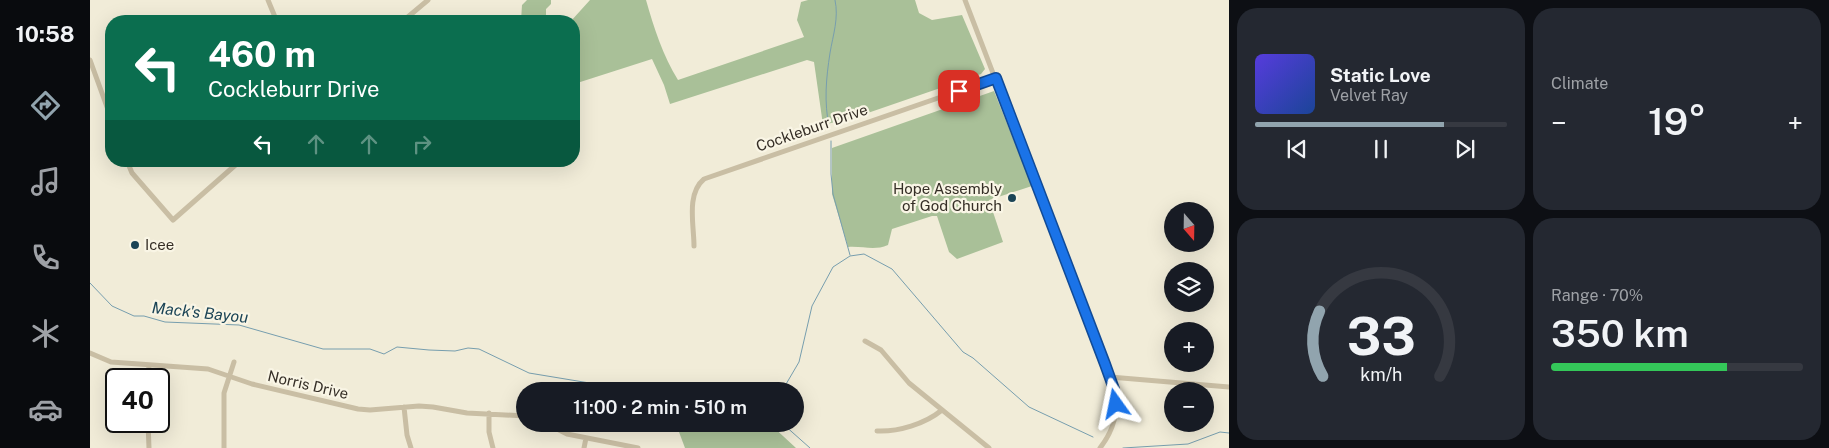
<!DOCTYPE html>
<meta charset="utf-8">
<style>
body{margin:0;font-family:"Public Sans",sans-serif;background:#242831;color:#f1f3f6;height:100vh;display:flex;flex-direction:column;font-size:19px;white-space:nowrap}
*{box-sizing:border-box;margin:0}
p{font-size:16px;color:#9ea1a6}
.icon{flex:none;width:28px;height:28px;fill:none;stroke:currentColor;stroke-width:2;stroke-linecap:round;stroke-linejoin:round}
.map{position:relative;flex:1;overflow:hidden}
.panel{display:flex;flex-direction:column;gap:8px;padding:8px;background:#0d0f14;width:600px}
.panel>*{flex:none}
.banner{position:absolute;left:15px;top:15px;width:475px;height:152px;border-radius:20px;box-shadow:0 5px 20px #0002;background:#0b6e4f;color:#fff;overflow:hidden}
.needle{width:32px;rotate:160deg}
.fabs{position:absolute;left:1074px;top:202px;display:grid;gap:10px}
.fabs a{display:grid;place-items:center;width:50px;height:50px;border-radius:50%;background:#171b24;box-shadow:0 5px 20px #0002;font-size:25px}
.speed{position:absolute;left:15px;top:368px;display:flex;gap:10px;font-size:25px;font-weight:700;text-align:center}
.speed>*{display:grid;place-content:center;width:65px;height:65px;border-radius:50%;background:#171b24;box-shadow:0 5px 20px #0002;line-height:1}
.speed .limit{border:2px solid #111;border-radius:8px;background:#fff;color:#111}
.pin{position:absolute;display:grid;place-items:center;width:42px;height:42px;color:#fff;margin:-21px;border-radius:10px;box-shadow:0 2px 8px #0006}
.me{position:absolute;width:55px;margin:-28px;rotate:348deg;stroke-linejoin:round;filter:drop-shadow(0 0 4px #0008)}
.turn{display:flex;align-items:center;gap:18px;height:105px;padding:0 20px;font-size:22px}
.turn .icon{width:65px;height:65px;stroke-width:2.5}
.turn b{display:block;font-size:35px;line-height:42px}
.lanes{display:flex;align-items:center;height:48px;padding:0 20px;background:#0003;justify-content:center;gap:25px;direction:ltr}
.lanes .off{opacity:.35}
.big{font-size:38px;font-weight:600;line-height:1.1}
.panel .widget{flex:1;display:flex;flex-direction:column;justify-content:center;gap:8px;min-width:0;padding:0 18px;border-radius:20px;background:#242831}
.panel .dial{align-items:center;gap:0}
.dial svg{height:130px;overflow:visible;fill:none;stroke:#363941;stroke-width:7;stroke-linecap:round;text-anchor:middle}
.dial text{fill:#f1f3f6;stroke:none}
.song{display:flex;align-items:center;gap:15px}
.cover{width:60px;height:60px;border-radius:8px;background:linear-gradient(135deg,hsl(250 70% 55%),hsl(220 70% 35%))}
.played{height:5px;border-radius:2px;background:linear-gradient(90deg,#91a4ae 75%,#363941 75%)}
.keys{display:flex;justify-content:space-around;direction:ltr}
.heat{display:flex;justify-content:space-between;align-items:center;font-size:28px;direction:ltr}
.charge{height:8px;border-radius:4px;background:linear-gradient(90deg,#34c759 70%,#363941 0)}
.panel .tiles{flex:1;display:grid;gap:8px;grid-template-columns:repeat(2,1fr)}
.trip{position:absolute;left:426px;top:382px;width:288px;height:50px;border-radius:25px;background:#171b24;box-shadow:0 5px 20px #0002;font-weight:600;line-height:50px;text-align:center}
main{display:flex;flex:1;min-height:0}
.dock{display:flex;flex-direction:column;width:90px;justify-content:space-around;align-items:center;background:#090b0e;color:#9ea1a6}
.dock .icon{width:35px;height:35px}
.dock .on{color:#91a4ae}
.dock b{font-size:22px;color:#f1f3f6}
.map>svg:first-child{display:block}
</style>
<main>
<nav class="dock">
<b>10:58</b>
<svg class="icon on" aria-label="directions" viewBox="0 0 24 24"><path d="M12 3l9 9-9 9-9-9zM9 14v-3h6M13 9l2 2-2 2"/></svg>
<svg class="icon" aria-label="music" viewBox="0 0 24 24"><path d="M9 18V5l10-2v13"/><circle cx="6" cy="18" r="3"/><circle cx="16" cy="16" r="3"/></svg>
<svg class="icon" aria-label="phone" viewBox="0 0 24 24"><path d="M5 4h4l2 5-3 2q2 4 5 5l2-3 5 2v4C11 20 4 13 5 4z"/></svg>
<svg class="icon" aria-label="climate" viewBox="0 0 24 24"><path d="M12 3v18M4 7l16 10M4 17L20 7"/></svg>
<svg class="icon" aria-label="car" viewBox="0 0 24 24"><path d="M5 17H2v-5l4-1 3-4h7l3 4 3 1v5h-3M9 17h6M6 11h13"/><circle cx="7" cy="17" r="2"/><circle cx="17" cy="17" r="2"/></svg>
</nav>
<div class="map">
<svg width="1139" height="448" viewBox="0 0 1139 448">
<rect width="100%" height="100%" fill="#f1ecd8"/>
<path fill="#a9c098" d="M437,0H461V4L456,9V18L454,21H431L432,5Z
M500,0H556C564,28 573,56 588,80L714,37L707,20L711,2L718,0H825L829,13L842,20L872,15L895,69L891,74L769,116L733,125L724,62L717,60L580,104L574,85L562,59L484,84V21H481Z
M904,91L942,186L899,200L913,242L867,259L859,252L847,216H842L802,229L798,245C784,251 774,246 758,247L742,194V148Z
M586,424H680L706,448H595Z"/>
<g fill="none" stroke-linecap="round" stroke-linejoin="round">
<path stroke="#779eae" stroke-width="1" d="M739,127C734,101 736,79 740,53C743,35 749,18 745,0
M741,141V174L743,194L760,255
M0,283L22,306L44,316H54L75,322L149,325L233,349H280L294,354L307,347L339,350L365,351L378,348L389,349L439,373L548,391
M692,391L709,362L722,306L743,267L760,256L774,254L802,269L873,352L883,358L939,407L1003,437
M693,424L720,448
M1033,448L1098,444L1130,432L1139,433"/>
<path stroke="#c9bea4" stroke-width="5" d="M178,0L185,17
M875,0L1024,389C1030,410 1023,431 1010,448
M313,21L338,0
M0,60L21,118
M37,161L42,173L83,220L150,161
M604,246C604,225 596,194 614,179L906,78
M775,341L791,350L819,383L899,448
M0,353L21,362L118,369L162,384L268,409L280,410L329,406L343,407L377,413L435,416
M1020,377L1139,387
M58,379L59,365
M314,407L317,435L321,448
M399,413V432L403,448
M58,421L59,448
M457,424L477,434L548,448
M787,431C808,432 835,424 852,410
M134,448V393L144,362
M494,448L496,438"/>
</g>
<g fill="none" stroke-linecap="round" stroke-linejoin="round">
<defs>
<path id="route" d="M869,91L906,78L1015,364L1024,389L1026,404"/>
</defs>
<use href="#route" stroke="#114b97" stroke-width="12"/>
<use href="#route" stroke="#1a73e8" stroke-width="9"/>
</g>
<g fill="#1b4456" stroke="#f9f5e5" stroke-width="2">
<circle cx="922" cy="198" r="5"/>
<circle cx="45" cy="245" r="5"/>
</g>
<g text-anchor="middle" stroke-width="4.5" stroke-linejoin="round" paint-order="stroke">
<g font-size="15" fill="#352e26" stroke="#f9f5e5">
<text transform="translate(722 128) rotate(-19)" y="5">Cockleburr Drive</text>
<text transform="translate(218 385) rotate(13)" y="5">Norris Drive</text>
</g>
<g font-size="15" fill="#352e26" stroke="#f9f5e5" text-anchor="end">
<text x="912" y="194">Hope Assembly<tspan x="912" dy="17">of God Church</tspan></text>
<text x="55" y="250" text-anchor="start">Icee</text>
</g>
<g font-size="16" font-style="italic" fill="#1b4456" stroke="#f9f5e5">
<text transform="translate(110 312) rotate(6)" y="6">Mack's Bayou</text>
</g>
</g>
</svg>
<div class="fabs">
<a><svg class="needle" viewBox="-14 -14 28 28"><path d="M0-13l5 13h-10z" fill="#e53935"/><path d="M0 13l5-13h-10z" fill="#9ea1a6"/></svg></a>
<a><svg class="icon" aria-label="layers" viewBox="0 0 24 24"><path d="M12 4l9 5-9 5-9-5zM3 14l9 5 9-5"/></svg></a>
<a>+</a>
<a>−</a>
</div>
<div class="speed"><div class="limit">40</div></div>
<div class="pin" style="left:869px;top:91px;background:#d93025"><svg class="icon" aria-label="arrive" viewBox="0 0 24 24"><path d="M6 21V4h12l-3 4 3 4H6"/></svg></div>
<svg class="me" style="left:1026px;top:404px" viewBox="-20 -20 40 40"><path d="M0-17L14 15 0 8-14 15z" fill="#1a73e8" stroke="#fff" stroke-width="4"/></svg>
<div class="trip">11:00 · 2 min · 510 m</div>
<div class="banner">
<div class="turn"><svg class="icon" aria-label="left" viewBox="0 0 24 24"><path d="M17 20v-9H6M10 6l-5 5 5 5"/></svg><div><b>460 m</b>Cockleburr Drive</div></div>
<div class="lanes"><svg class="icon" aria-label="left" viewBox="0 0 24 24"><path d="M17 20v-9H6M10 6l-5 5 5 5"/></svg><svg class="icon off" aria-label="ahead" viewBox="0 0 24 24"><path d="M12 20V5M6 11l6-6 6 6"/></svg><svg class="icon off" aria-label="ahead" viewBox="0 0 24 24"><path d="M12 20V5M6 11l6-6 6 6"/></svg><svg class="icon off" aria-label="right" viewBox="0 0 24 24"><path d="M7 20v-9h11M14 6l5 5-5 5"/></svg></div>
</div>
</div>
<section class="panel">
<div class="tiles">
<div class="widget">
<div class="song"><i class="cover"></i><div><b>Static Love</b><p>Velvet Ray</p></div></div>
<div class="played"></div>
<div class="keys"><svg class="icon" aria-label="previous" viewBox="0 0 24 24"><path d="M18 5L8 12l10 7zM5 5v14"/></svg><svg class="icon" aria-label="pause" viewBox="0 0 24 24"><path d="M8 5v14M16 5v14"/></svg><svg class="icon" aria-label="next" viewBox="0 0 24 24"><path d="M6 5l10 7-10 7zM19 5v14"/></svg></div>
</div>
<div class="widget"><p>Climate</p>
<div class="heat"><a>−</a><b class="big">19°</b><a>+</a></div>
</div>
<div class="widget dial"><svg viewBox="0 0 100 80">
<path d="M14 69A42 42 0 1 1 86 69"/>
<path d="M14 69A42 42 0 0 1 12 29" stroke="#91a4ae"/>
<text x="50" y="56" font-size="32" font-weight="700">33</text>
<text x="50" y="72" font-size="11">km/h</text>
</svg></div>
<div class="widget"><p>Range · 70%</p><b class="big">350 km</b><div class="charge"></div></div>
</div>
</section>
</main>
